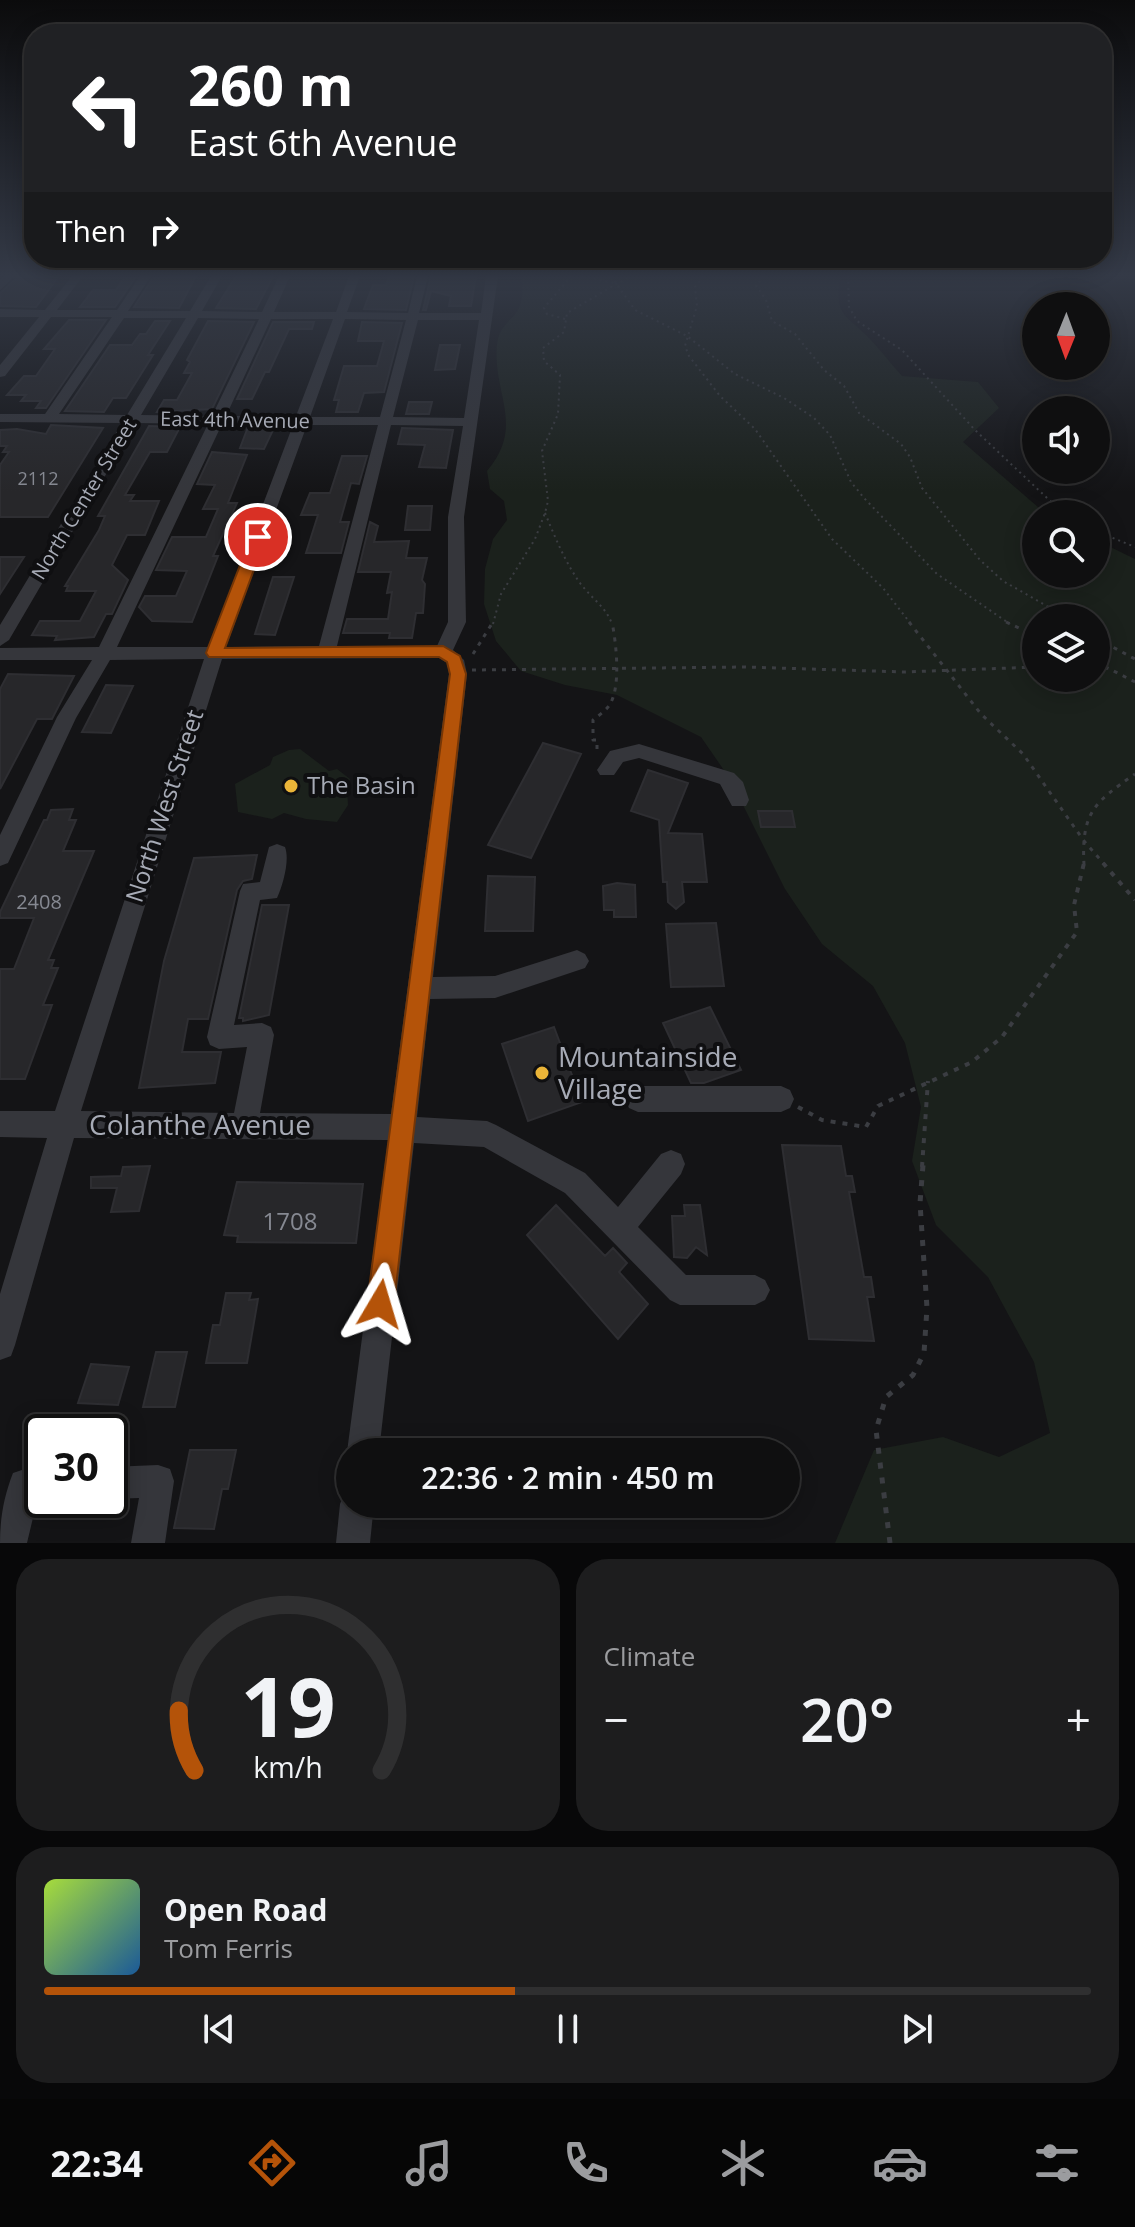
<!DOCTYPE html>
<meta charset="utf-8">
<style>
body{margin:0;font-family:"Open Sans",sans-serif;background:#1d1d1e;color:#f1f3f6;height:100vh;display:flex;flex-direction:column;font-size:30px;white-space:nowrap}
*{box-sizing:border-box;margin:0}
p{font-size:26px;color:#9b9c9f}
.icon{flex:none;width:44px;height:44px;fill:none;stroke:currentColor;stroke-width:2;stroke-linecap:round;stroke-linejoin:round}
.map{position:relative;height:1543px;overflow:hidden}
.sheet{display:flex;flex-direction:column;gap:16px;padding:16px;background:#080809;flex:1}
.sheet>*{flex:none}
.guide{position:absolute;left:24px;top:24px;width:1088px;height:244px;border-radius:32px;box-shadow:0 4px 20px #0003,0 0 0 2px #2f2f30;background:#202124;color:#fff;overflow:hidden}
.needle{width:52px;rotate:181deg}
.buttons{position:absolute;left:1022px;top:292px;display:grid;gap:16px}
.buttons a{display:grid;place-items:center;width:88px;height:88px;border-radius:50%;background:#0f0f10;box-shadow:0 4px 20px #0003,0 0 0 2px #2f2f30;font-size:40px}
.speed{position:absolute;left:24px;top:1414px;display:flex;gap:16px;font-size:40px;font-weight:700;text-align:center}
.speed>*{display:grid;place-content:center;width:104px;height:104px;border-radius:50%;background:#0f0f10;box-shadow:0 4px 20px #0003,0 0 0 2px #2f2f30;line-height:1}
.speed .limit{border:4px solid #111;border-radius:12px;background:#fff;color:#111}
.pin{position:absolute;display:grid;place-items:center;width:68px;height:68px;color:#fff;margin:-34px;border:4px solid #fff;border-radius:50%;box-shadow:0 2px 8px #0007}
.me{position:absolute;width:88px;margin:-44px;rotate:7deg;stroke-linejoin:round;filter:drop-shadow(0 0 6px #0008)}
.turn{display:flex;align-items:center;gap:28px;height:168px;padding:0 32px;font-size:36px}
.turn .icon{width:104px;height:104px;stroke-width:2.5}
.turn b{display:block;font-size:56px;line-height:68px}
.then{display:flex;align-items:center;height:76px;padding:0 32px;background:#0003;gap:16px;font-size:30px}
.big{font-size:60px;font-weight:600;line-height:1.1}
.sheet .tile{flex:1;display:flex;flex-direction:column;justify-content:center;gap:12px;min-width:0;padding:0 28px;border-radius:32px;background:#1d1d1e}
.sheet .dial{align-items:center;gap:0}
.dial svg{height:208px;overflow:visible;fill:none;stroke:#2f2f30;stroke-width:7;stroke-linecap:round;text-anchor:middle}
.dial text{fill:#f1f3f6;stroke:none}
.song{display:flex;align-items:center;gap:24px}
.cover{width:96px;height:96px;border-radius:12px;background:linear-gradient(135deg,hsl(80 70% 55%),hsl(210 70% 35%))}
.played{height:8px;border-radius:4px;background:linear-gradient(90deg,#b45309 45%,#2f2f30 45%)}
.keys{display:flex;justify-content:space-around;direction:ltr}
.heat{display:flex;justify-content:space-between;align-items:center;font-size:44px;direction:ltr}
.sheet .tiles{flex:1;display:grid;gap:16px;grid-template-columns:1fr 1fr}
.tile:last-child{grid-column:span 2}
.trip{position:absolute;left:336px;top:1438px;width:464px;height:80px;border-radius:40px;background:#0f0f10;box-shadow:0 4px 20px #0003,0 0 0 2px #2f2f30;font-weight:600;line-height:80px;text-align:center}
.menu{display:flex;height:128px;justify-content:space-around;align-items:center;background:#060606;color:#9b9c9f}
.menu .icon{width:56px;height:56px}
.menu .active{color:#b45309}
.menu b{font-size:36px;color:#f1f3f6}
.map>svg:first-child{display:block}
</style>
<div class="map">
<svg width="1135" height="1543" viewBox="0 0 1135 1543">
<rect width="100%" height="100%" fill="#141416"/>
<path fill="#1b211c" fill-rule="evenodd" d="M522,276H840C835,316 843,312 867,336C880,349 890,363 902,376L978,382L999,408L963,442L1046,514H1036V574H1096V540L1135,559V1543H835L874,1450L943,1437L999,1457L1050,1433L1034,1362L988,1277L936,1225L912,1161L921,1107L905,1043L873,986L822,944L785,889L730,779L701,737L617,695L565,685L521,671L496,641L484,604L485,569L493,539L507,520L504,501L490,489L487,471C526,425 492,394 497,344C499,328 507,324 516,313C524,303 522,288 522,276ZM1036,618H1096V678H1036Z
M300,749L329,771L337,769L350,779L347,788L348,805L337,822L306,819L284,813L272,819L238,812L235,784L270,765L273,757L289,750Z"/>
<path fill="#27272a" stroke="#2e2e32" stroke-width="2" d="M59,276L36,307L0,306V293L18,277Z
M196,276L179,308L134,307L153,278Z
M236,276H273L256,309L216,308Z
M389,276H414L406,310L364,309L373,285H386Z
M431,276H476L471,306H449L451,296L431,291L426,310H423Z
M124,278H135L115,307H80L93,290H116Z
M69,320H106L46,408H36L41,401H21L26,395H7L24,376H36L55,349H44Z
M155,321H170L148,355H153L126,398H113L104,412L65,411L110,345H132L140,334H146Z
M208,321L254,322L212,409L157,412L164,400H177L192,373H184L190,362L187,360Z
M273,322H314L312,329H289L269,372H265L252,399H237Z
M362,322L402,323L384,392L364,393L358,412H336L339,400H334L344,366H377L384,341H358Z
M440,345H460L455,369L435,370Z
M409,402H432L429,414H406Z
M51,425L103,428L48,517H0V465L9,452H3L7,446H0V430L17,429L46,434Z
M149,426L180,427L167,452H150L125,495H134L130,501H159L145,535H127L112,565L128,580L112,614H106L94,637L55,640L57,636L32,635L40,621H80L96,591H66L68,586H65L99,530L105,516H98Z
M248,427L274,428L264,449L240,448Z
M402,428L453,430L446,468L419,467L425,445L398,444Z
M212,452L247,455L228,503H237L213,556H218L192,622L152,621L139,607L145,596H176L187,571L156,570L172,537H206L218,509H203L215,485L197,484Z
M342,456H367L359,484L351,483L340,522H349L341,553H306L318,515H301L310,493H330Z
M408,506H432L430,530H405Z
M370,522L378,526L374,542L409,541L406,558H427L422,580L425,584L423,613H416L412,638H389L390,633H343L347,619H388L392,592L387,593L391,572H358Z
M0,557H24L0,594Z
M273,577H294L275,635L255,634Z
M8,674L74,676L52,719H37L0,789V689Z
M106,685L133,686L111,733L82,732Z
M543,743L581,754L531,858L488,845Z
M648,770L688,783L668,833L702,834L707,882H682L684,902L676,909L668,902L667,882H663L659,820L631,811Z
M73,809L69,820H76L63,851H94L48,960H54L51,968H58L43,1005H52L25,1079H0V969H14L34,918H0V912L44,820H47L51,810Z
M758,811H792L795,827H761Z
M257,855L252,879L243,881L237,890L208,1019H188L182,1052H221L215,1083L139,1088L164,961L194,858Z
M488,876L535,877L533,931H485Z
M617,883L635,885L636,917H614V910H604L603,886Z
M262,905H289L269,1015L243,1021V1018H239Z
M716,923L724,986L671,987L666,924Z
M710,1007L741,1070L704,1083H691L663,1023Z
M554,1027L582,1102L528,1121L502,1044Z
M782,1145L841,1146L846,1176H852L855,1192H849L864,1277H871L874,1297H867L874,1341L809,1339Z
M150,1166L139,1211L111,1212L117,1188H91V1177L121,1176L123,1167Z
M237,1182L363,1184L356,1243L237,1242L238,1236L224,1235Z
M556,1205L605,1256L613,1248L627,1263L619,1272L648,1304L618,1339L527,1235Z
M684,1205H700L707,1255L696,1247L687,1258L674,1257L672,1216H685Z
M226,1293H251L249,1300L258,1299L247,1363H206L213,1325H220Z
M156,1352H187L175,1407H143Z
M91,1364L129,1367L118,1405L78,1403Z
M190,1450H236L228,1489H222L214,1529L174,1528Z"/>
<g fill="none" stroke-linecap="round" stroke-linejoin="round">
<path stroke="#3b3d42" stroke-width="2" stroke-dasharray="2 4" stroke-linecap="butt" d="M582,276L615,283
M611,276L635,310L687,336L735,374L784,398L814,418L830,435L851,482L864,498L937,574L1010,624
M703,276L695,287L697,306L685,346L689,356L720,396L755,429L832,539L883,588L911,624
M764,276L756,285L766,300L772,321L795,334L824,370L844,386L859,413L901,444L910,457L922,488L980,560L1003,581L1068,618
M848,276L849,307L857,321L902,350L975,430L1064,514
M565,319L547,314L544,308L571,276
M545,513C555,537 565,562 580,583C591,598 606,607 612,624
M1096,531L1135,547
M493,624L501,594L535,539L545,513L548,501L542,451L558,414L560,375L544,361L543,348L564,332L567,313L630,276"/>
<path stroke="#3b3d42" stroke-width="3" stroke-dasharray="4 6" stroke-linecap="butt" d="M909,622L981,714L1023,754L1084,841L1105,865
M1006,622L1036,636
M1096,638L1135,659
M473,654L493,622
M1096,662L1135,682
M472,670L745,667L904,672L1036,667
M1096,671L1108,668
M597,749V740H593V720C598,716 604,712 608,707C622,690 616,642 612,622
M1084,865C1081,812 1095,802 1135,774"/>
<path stroke="#3b3d42" stroke-width="4" stroke-dasharray="5 7" stroke-linecap="butt" d="M1103,863L1135,900
M798,1107L822,1120L866,1127L878,1106L972,1062L1002,1037L1077,932L1074,905L1084,863
M922,1167L928,1081"/>
<path stroke="#3b3d42" stroke-width="5" stroke-dasharray="6 9" stroke-linecap="butt" d="M890,1543L876,1430L886,1397L913,1375L924,1353L927,1308L920,1203L923,1165"/>
<path fill="#35363b" fill-rule="evenodd" d="M4,276H15L0,290V280Z
M72,276H83L57,310H117L140,276H151L128,311H190L211,276H222L202,311L262,312L279,276H290L274,312H336L349,276H360L347,312L408,313L417,276H428L419,313H481L486,276H498L464,517L466,622L453,650L464,660L467,674L433,977L495,976L577,950L585,954L589,961L585,968L495,998L430,999L417,1117L487,1121L496,1125L585,1173L618,1207L661,1154L671,1150L681,1154L685,1164L681,1174L638,1227L686,1275H755L765,1280L770,1290L765,1300L755,1305H680L670,1300L565,1193L484,1147L414,1143L379,1452H350V1460L347,1452L388,1140L74,1138L15,1345L11,1356L0,1360V1294L47,1138L0,1137V1111H55L204,659L110,660L76,718L8,863L0,866V835L57,717L92,660H0V648L99,647L208,424L136,423L9,640L0,646V625L122,423L0,422V414H45L112,317H51L5,376L0,377V365L39,317H0V309L45,310ZM124,318H186L127,415L59,414ZM198,318L259,319L212,416L141,415ZM271,319H333L296,416H226ZM345,319L406,320L380,417H310ZM418,320H479L464,418L393,417ZM222,424L293,425L209,647H117ZM307,425H378L319,646L226,647ZM391,425L463,426L448,517V622L437,646H337ZM439,658L447,663L449,674L391,1114L260,1113L274,1035L271,1027L262,1023L234,1025L260,900L277,898C283,885 290,860 285,847L277,844L269,847L260,882L243,884L240,891L207,1037L210,1045L219,1049L247,1047L234,1113L81,1111L222,659Z
M639,744L734,773L743,782L749,800L746,806H732L720,784L639,758L623,762L614,775H600L597,770L610,751Z
M638,1086H781L790,1090L794,1099L790,1108L781,1112H638L629,1108L625,1099L629,1090Z
M158,1465L170,1469L174,1481L165,1543H131L139,1498L110,1499V1467Z
M25,1469H42V1500H45L37,1501L27,1543H0C0,1518 4,1496 13,1473Z
M350,1490V1504H374L370,1543H336L340,1504L345,1492Z"/>
</g>
<linearGradient id="sky" x2="0" y2="1"><stop stop-color="#0b0b0c"/><stop offset="0.56" stop-color="#343a47"/><stop offset="1" stop-color="#343a47" stop-opacity="0"/></linearGradient>
<rect width="1135" height="492" fill="url(#sky)"/>
<path fill="#b45309" stroke="#753606" stroke-width="2" d="M258,532L266,537L225,648L443,646L460,656L466,674L394,1304L390,1314L380,1318L371,1314L367,1304L450,674L447,662L439,657H209L206,653L251,537Z"/>
<g fill="#eab438" stroke="#0f0f11" stroke-width="3">
<circle cx="291" cy="786" r="8"/>
<circle cx="542" cy="1073" r="8"/>
</g>
<g text-anchor="middle" stroke-width="8" stroke-linejoin="round" paint-order="stroke">
<g font-size="18" fill="#868992">
<text x="38" y="485">2112</text>
</g>
<g font-size="20" fill="#a7abb6" stroke="#0f0f11">
<text transform="translate(235 420) rotate(1)" y="7">East 4th Avenue</text>
<text transform="translate(84 499) rotate(-59)" y="7">North Center Street</text>
</g>
<g font-size="20" fill="#868992">
<text x="39" y="909">2408</text>
</g>
<g font-size="24" fill="#a7abb6" stroke="#0f0f11" text-anchor="start">
<text x="307" y="794">The Basin</text>
</g>
<g font-size="24" fill="#a7abb6" stroke="#0f0f11">
<text transform="translate(165 806) rotate(-72)" y="8">North West Street</text>
</g>
<g font-size="24" fill="#868992">
<text x="290" y="1230">1708</text>
</g>
<g font-size="28" fill="#a7abb6" stroke="#0f0f11" text-anchor="start">
<text x="558" y="1067">Mountainside<tspan x="558" dy="32">Village</tspan></text>
</g>
<g font-size="28" fill="#a7abb6" stroke="#0f0f11">
<text x="200" y="1135">Colanthe Avenue</text>
</g>
</g>
</svg>
<div class="buttons">
<a><svg class="needle" viewBox="-14 -14 28 28"><path d="M0-13l5 13h-10z" fill="#e53935"/><path d="M0 13l5-13h-10z" fill="#9b9c9f"/></svg></a>
<a><svg class="icon" aria-label="sound" viewBox="0 0 24 24"><path d="M4 9h4l5-4v14l-5-4H4zM17 9q2 3 0 6"/></svg></a>
<a><svg class="icon" aria-label="search" viewBox="0 0 24 24"><circle cx="10" cy="10" r="6"/><path d="M15 15l6 6"/></svg></a>
<a><svg class="icon" aria-label="layers" viewBox="0 0 24 24"><path d="M12 4l9 5-9 5-9-5zM3 14l9 5 9-5"/></svg></a>
</div>
<div class="speed"><div class="limit">30</div></div>
<div class="pin" style="left:258px;top:537px;background:#d93025"><svg class="icon" aria-label="arrive" viewBox="0 0 24 24"><path d="M6 21V4h12l-3 4 3 4H6"/></svg></div>
<svg class="me" style="left:380px;top:1304px" viewBox="-20 -20 40 40"><path d="M0-17L14 15 0 8-14 15z" fill="#b45309" stroke="#fff" stroke-width="4"/></svg>
<div class="trip">22:36 · 2 min · 450 m</div>
<div class="guide">
<div class="turn"><svg class="icon" aria-label="left" viewBox="0 0 24 24"><path d="M17 20v-9H6M10 6l-5 5 5 5"/></svg><div><b>260 m</b>East 6th Avenue</div></div>
<div class="then">Then<svg class="icon" aria-label="right" viewBox="0 0 24 24"><path d="M7 20v-9h11M14 6l5 5-5 5"/></svg></div>
</div>
</div>
<section class="sheet">
<div class="tiles">
<div class="tile dial"><svg viewBox="0 0 100 80">
<path d="M14 69A42 42 0 1 1 86 69"/>
<path d="M14 69A42 42 0 0 1 8 46" stroke="#b45309"/>
<text x="50" y="56" font-size="32" font-weight="700">19</text>
<text x="50" y="72" font-size="11">km/h</text>
</svg></div>
<div class="tile"><p>Climate</p>
<div class="heat"><a>−</a><b class="big">20°</b><a>+</a></div>
</div>
<div class="tile">
<div class="song"><i class="cover"></i><div><b>Open Road</b><p>Tom Ferris</p></div></div>
<div class="played"></div>
<div class="keys"><svg class="icon" aria-label="previous" viewBox="0 0 24 24"><path d="M18 5L8 12l10 7zM5 5v14"/></svg><svg class="icon" aria-label="pause" viewBox="0 0 24 24"><path d="M8 5v14M16 5v14"/></svg><svg class="icon" aria-label="next" viewBox="0 0 24 24"><path d="M6 5l10 7-10 7zM19 5v14"/></svg></div>
</div>
</div>
</section>
<nav class="menu">
<b>22:34</b>
<svg class="icon active" aria-label="directions" viewBox="0 0 24 24"><path d="M12 3l9 9-9 9-9-9zM9 14v-3h6M13 9l2 2-2 2"/></svg>
<svg class="icon" aria-label="music" viewBox="0 0 24 24"><path d="M9 18V5l10-2v13"/><circle cx="6" cy="18" r="3"/><circle cx="16" cy="16" r="3"/></svg>
<svg class="icon" aria-label="phone" viewBox="0 0 24 24"><path d="M5 4h4l2 5-3 2q2 4 5 5l2-3 5 2v4C11 20 4 13 5 4z"/></svg>
<svg class="icon" aria-label="climate" viewBox="0 0 24 24"><path d="M12 3v18M4 7l16 10M4 17L20 7"/></svg>
<svg class="icon" aria-label="car" viewBox="0 0 24 24"><path d="M5 17H2v-5l4-1 3-4h7l3 4 3 1v5h-3M9 17h6M6 11h13"/><circle cx="7" cy="17" r="2"/><circle cx="17" cy="17" r="2"/></svg>
<svg class="icon" aria-label="filters" viewBox="0 0 24 24"><path d="M4 7h16M4 17h16"/><circle cx="9" cy="7" r="2"/><circle cx="15" cy="17" r="2"/></svg>
</nav>
